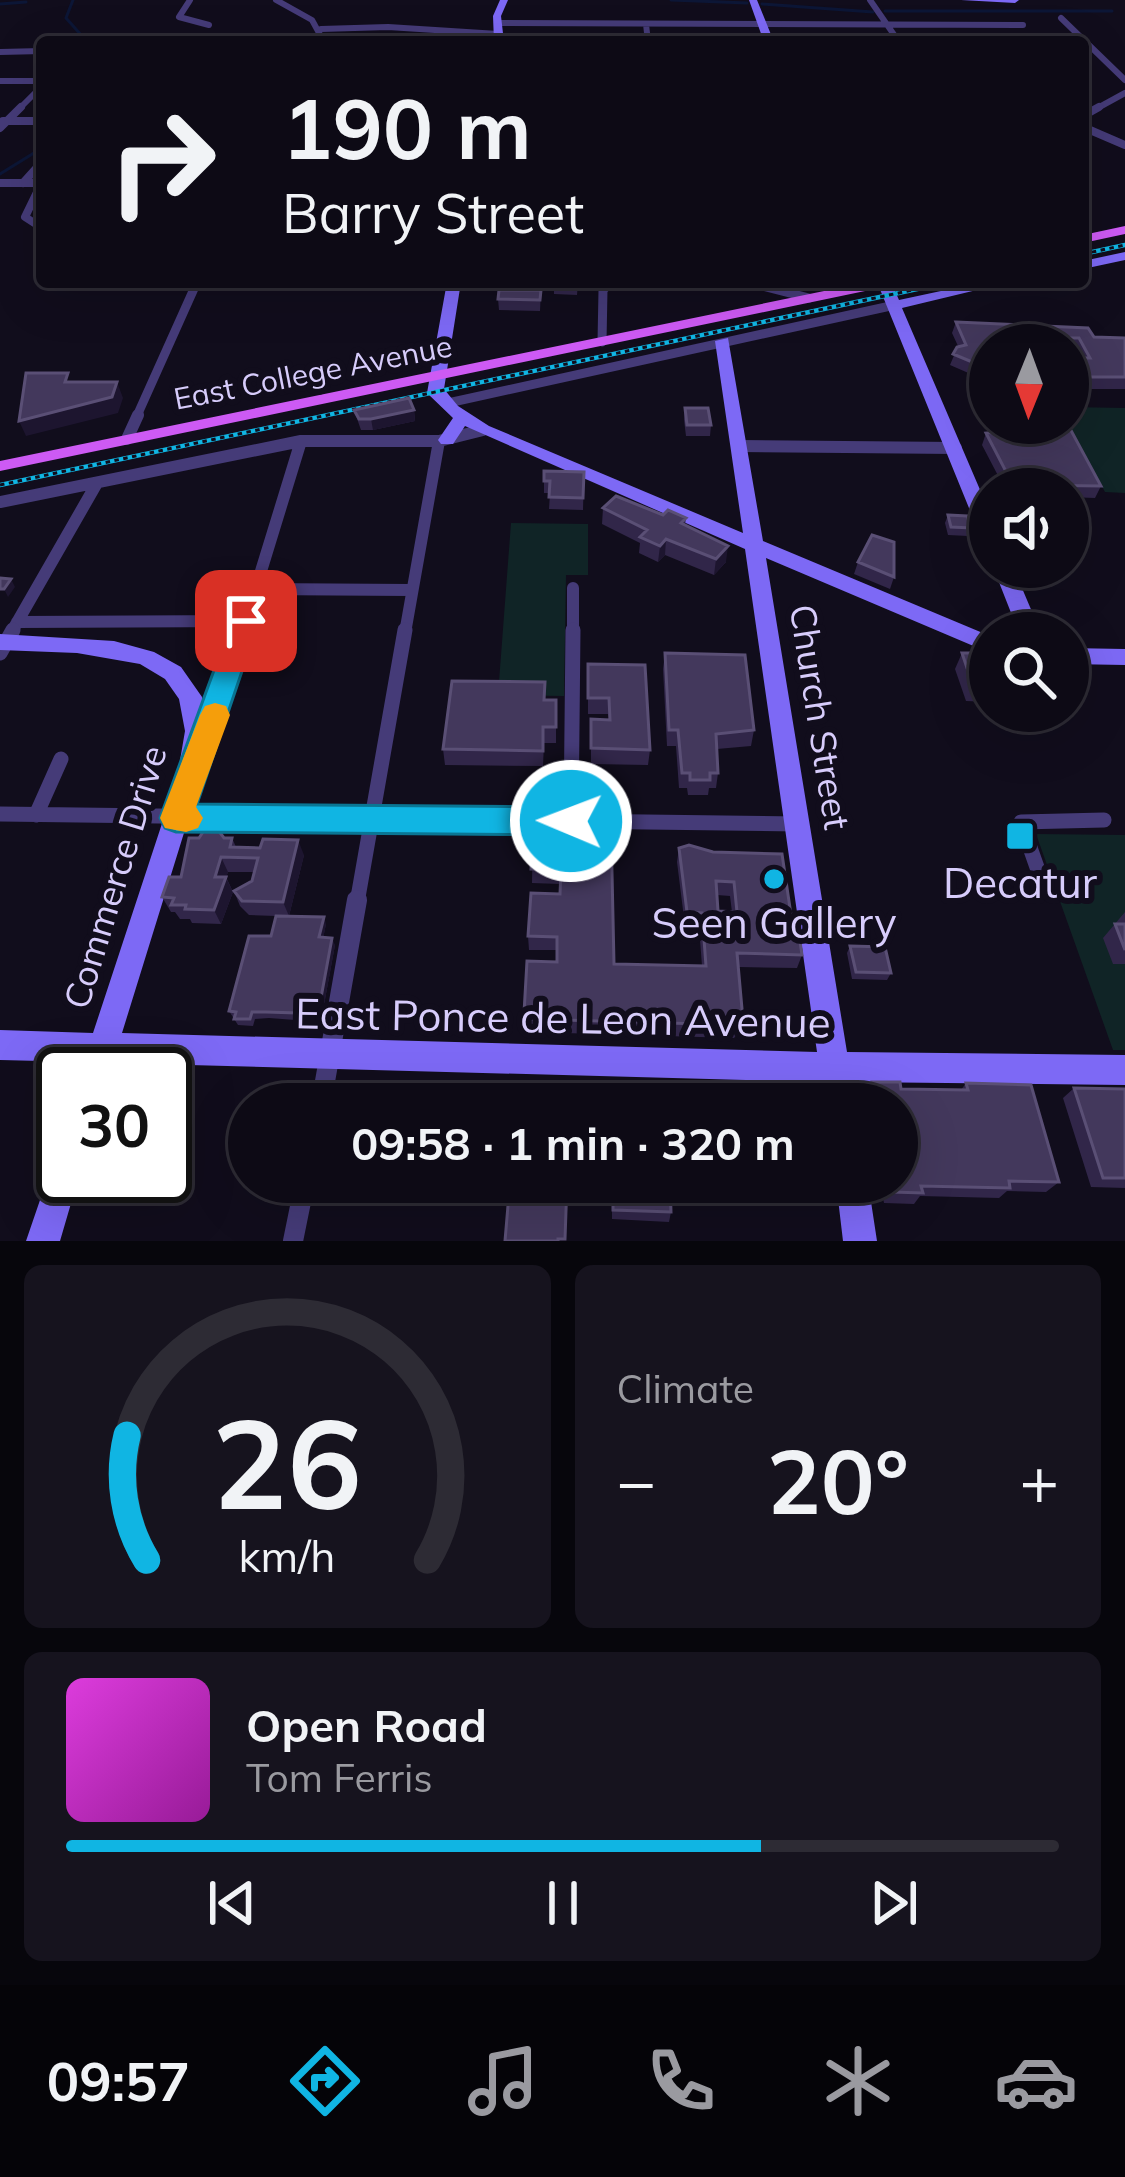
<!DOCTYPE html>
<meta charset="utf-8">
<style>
body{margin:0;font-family:Mulish,sans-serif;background:#16131e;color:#f1f3f6;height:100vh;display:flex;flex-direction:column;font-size:45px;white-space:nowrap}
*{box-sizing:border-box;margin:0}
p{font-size:39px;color:#9a9aa0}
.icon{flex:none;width:66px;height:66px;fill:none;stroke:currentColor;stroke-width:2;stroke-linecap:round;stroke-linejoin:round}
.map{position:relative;height:1241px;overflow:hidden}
.side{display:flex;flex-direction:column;gap:24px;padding:24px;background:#07060c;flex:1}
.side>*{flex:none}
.guide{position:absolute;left:36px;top:36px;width:1053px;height:252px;border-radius:12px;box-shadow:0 12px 48px #0002,0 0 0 3px #2d2b34;background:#0d0a15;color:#f1f3f6;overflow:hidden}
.needle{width:78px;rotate:181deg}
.buttons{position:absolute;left:969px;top:324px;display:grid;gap:24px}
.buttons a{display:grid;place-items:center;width:120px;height:120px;border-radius:50%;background:#0d0a15;box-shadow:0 12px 48px #0002,0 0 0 3px #2d2b34;font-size:60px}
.speed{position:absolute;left:36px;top:1047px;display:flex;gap:24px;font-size:60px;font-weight:700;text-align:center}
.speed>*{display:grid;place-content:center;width:156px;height:156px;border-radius:50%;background:#0d0a15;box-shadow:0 12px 48px #0002,0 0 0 3px #2d2b34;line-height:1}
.speed .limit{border:6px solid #111;border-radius:18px;background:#fff;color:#111}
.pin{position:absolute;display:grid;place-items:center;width:102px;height:102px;color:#fff;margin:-51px;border-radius:24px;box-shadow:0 6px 18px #0006}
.me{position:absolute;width:132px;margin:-66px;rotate:271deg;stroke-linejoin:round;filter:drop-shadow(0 0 9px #0008)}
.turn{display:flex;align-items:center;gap:42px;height:252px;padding:0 48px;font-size:54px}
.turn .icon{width:156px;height:156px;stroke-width:2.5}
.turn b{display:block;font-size:84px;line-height:102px}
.big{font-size:90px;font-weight:700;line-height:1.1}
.side .widget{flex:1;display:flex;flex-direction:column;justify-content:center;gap:18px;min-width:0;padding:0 42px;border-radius:18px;background:#16131e}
.side .dial{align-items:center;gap:0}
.dial svg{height:312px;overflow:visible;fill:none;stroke:#2d2b34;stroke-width:7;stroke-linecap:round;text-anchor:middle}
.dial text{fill:#f1f3f6;stroke:none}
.song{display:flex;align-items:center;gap:36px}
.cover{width:144px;height:144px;border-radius:18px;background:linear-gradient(135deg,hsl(300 70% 55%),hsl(300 70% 35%))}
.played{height:12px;border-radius:6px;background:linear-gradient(90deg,#10b5e3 70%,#2d2b34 70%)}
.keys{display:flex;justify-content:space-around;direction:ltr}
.heat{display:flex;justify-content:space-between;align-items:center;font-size:66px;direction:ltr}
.side .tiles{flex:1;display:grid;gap:24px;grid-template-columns:1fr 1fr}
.widget:last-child{grid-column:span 2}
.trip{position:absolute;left:228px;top:1083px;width:690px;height:120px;border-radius:60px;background:#0d0a15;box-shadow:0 12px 48px #0002,0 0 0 3px #2d2b34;font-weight:700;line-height:120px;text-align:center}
.menu{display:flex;height:192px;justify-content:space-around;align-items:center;background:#050408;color:#9a9aa0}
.menu .icon{width:84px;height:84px}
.menu .active{color:#10b5e3}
.menu b{font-size:54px;color:#f1f3f6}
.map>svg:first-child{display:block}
</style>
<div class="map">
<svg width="1125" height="1241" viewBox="0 0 1125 1241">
<rect width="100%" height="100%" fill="#110d1c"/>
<path fill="#102426" d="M1068,407L1125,408V493L1105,492L1067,423Z
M511,523L588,524V575H566L564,696L498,695Z
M1036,834L1125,835V1050H1113Z"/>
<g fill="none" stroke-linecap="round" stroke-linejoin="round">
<path stroke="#0c1636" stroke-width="3" d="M73,0L66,18L82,36L117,42
M671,0L747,3
M0,4L26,2
M762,4L873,12
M885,11H1112
M0,174L42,148"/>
<path stroke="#453b78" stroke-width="6" d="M190,0L179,17L209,25
M276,0L312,20L324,42
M870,0L899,42
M1061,18L1125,80
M498,23L1023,25
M646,24L648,42
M321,29L388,27L498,34
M0,52L42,51
M0,81H42
M18,110L42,86
M1094,110L1125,93"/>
<path stroke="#453b78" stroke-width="8" d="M1083,116L1099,107
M3,121H40
M1083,127L1125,145
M0,128L21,107
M42,182L25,217L42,228
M0,183H42
M23,183L42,162"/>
<path stroke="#453b78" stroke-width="9" d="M747,282L809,298
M602,342L603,290L611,282
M448,403L895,305
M136,418L197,282"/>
<path stroke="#453b78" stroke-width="12" d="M127,439L138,415
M739,446L956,448
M0,502L301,441H439L483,430
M256,589L411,590
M17,622L246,621
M11,633L97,483
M242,633L301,441
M405,633L439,441
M573,633V588"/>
<path stroke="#453b78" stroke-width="15" d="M0,653L13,630
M202,746L243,630
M0,814L798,824
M36,815L61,759
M571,821L573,630
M1045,890L1021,822L1104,820
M357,903L405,630"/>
<path stroke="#453b78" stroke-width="20" d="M321,1104L357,900
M293,1241L305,1182"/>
<path fill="#7d69f5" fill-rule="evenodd" d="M500,0H508L501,16L504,42H494L493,16Z
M749,0H757L774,42H764Z
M961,0H1019L1015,3Z
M1125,252V260L1083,269V261Z
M447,282H461L444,389L458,406L489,426L743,533L715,341L728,338L763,541L990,636V653L766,558L847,1052L1125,1055V1085L852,1082L855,1104H825L822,1082L113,1063L109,1074H79L83,1062L0,1060V1030L93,1033L177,778L185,731L179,699L165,679L140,664L77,653L0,650V634L114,641L154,652L181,667L202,697L208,731L201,778L122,1033L817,1052L745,549L465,426L453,444H441L438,440L453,418L427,393Z
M877,282H891L899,300L983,282H1010L902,308L990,513V541L980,535Z
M993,567H1013L1041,633H1019Z
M1068,648L1125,649V665L1068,664Z
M63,1160V1176H79L60,1241H26L52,1165Z
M836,1182H868L877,1241H843Z"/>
<path fill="#cd5af4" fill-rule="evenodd" d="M1125,226V234L1083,243V235Z
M868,282H896L889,286L0,471V461Z"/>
<defs>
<path id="rail" d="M1083,254L1125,245
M0,485L950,282"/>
</defs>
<use href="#rail" stroke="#10b5e3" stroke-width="4.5"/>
<use href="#rail" stroke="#110d1c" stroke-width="3" stroke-dasharray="4.5" stroke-linecap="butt"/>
</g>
<path fill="#312649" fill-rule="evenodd" d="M554,282H578L577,295L554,294Z
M541,290L540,311L499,310L498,299Z
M956,322L1094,337L1125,338V389H1068V358H1079L1075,350H1068V345H990V401H986L973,375L950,365L958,346L952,333Z
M685,408L711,425L710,436H686L684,420Z
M354,410H414L415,421L373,430H361Z
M990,421V423H1067L1101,486L1095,498L1068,497V489H1005L982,445L986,433L993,432L989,424Z
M544,471L584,472L583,510L549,509L550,493H544Z
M603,508L686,518L685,525L726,562L714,575L665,555L658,562L639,553L640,543L602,524Z
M948,515L971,528L968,536L948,535L945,523Z
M858,562L894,577L890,589L854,574Z
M980,642L990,643V702L966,701L955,669L962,653H975Z
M665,653L754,730L751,746L717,749L718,773L716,788H709L708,795H688L687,788H679L676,746H667L663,669Z
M588,664L650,750L648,765L591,764V719L609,720L608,714H588Z
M545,700H556V743H544L543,766L445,765L443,749Z
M533,825L614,964L702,966L699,926H685L677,862L679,848L689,845L794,935L802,955L797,968L739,967L743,1020L739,1032L734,1038L530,1032L524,1025V1013L557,962V950H529L528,936L560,894V884L532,883ZM717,895L730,896L732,912L718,911Z
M224,838H232L236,847L304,855L289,916L326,924L323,938L335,945L321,1021H315L314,1027L298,1026L295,1020L269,1018L255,1019L253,1026L238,1025L229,1011L271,936L276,916L249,915L240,906L234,891L252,881L254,872H228L226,877L233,892L221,924L192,923L190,919H180L175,912H171L162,897Z
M1125,912V964H1113L1103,938Z
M850,946L891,973L887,980L852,979L847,953Z
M872,1082L901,1089L961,1090L966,1083L1059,1182L1046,1192L1007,1191L999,1198L920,1196L914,1204L884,1203L880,1182H897V1104H866L864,1094Z
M1074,1088L1125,1089V1188L1091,1187L1063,1098Z
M612,1182H670L671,1212L669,1222L612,1219Z"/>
<path fill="#1d152f" d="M117,382L123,398L118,413L26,436L19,421Z
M414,410L415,421L373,430L371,419Z
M666,539L665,555L658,562L660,546Z
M728,546L726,562L714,575L716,559Z
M11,579L15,587L8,597L4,589Z
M298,840L304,855L289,916L283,902Z
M221,857L228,872L226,878L233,892L221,924L214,910L215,877Z
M324,917L326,924L322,944L319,937Z
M332,938L335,945L321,1021L318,1014Z"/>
<path fill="#43385c" stroke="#5a4f75" stroke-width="3" fill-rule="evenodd" d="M499,290H541L540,300L498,299Z
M956,322L1088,328L1094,337L1125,338V377H1068V358H1090L1079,338H1007L1023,345H990V389L977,364L953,354L957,347L966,345Z
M26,373H68L65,382H117L112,397L19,421Z
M409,398L414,410L371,419H359L354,410Z
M685,408H708L711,425H687Z
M998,423H1067L1101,486L1013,485L986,433L1002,432Z
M544,471L584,472L583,498L549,497L550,481H544Z
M616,496L663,515L668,510L686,518L681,523L728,546L716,559L666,539L660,546L640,537L647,530L603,508Z
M948,515L967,516L971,528L951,527Z
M872,535L894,542V577L858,562Z
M0,578L11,579L4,589H0Z
M980,642L990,643V686H973L962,653H984Z
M665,653L745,655L754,730L716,734L718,773H710V780H690V773H682L678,730H669Z
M588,664L645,665L650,750L591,748V719L610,720L609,698H588Z
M452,681L545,682L544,700H556V727H543V751L443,749Z
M533,825L611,827L614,964L706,966L702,913L687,912L679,848L689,845L713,852L782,854L794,935H799L802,955L737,953L743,1020L738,1025L529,1019L524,1013L527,961L557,962V937L528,936L531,893L560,894L561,870L531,869ZM716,881L734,882L737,912L718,911Z
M215,826L224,838H232L230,847L260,848L263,839L298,840L283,902L242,901L234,891L252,881L258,858L221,857L215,877H226L214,910L185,909L186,905H171L174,898L162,897L169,877H181L189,838H199L205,829Z
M276,916L324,917L319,937L332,938L318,1014H312L311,1020H295L297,1013L266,1012H252L250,1019H234L236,1012L229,1011L249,936H271Z
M1115,924H1125V950Z
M850,946L885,947L891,973L856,972Z
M872,1082H900L901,1089L968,1090L966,1083L1031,1085L1059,1182L1009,1181L1010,1188L921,1186L923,1193L892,1192L890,1182H897V1104H876Z
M510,1084L666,1089L667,1104H509Z
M1074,1088L1125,1089V1178H1103Z
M510,1182H567L565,1239H558V1241H505Z
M613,1182H670L671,1212L613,1210Z"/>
<path fill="#10b5e3" stroke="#0a7694" stroke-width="3" d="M246,611L259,621L197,804L571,807L582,811L587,821L582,831L571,835L176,832L165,828L160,818L232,621Z"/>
<path fill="#f59e0b" d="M215,703L226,706L230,715L196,807L203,818L198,828L186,832L165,828L160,818L200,715L205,706Z"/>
<g fill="#10b5e3" stroke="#110d1c" stroke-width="4.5">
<rect x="1005" y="821" width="30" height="30" rx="6"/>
<circle cx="774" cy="879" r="12"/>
</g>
<g text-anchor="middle" stroke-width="12" stroke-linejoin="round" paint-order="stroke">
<g font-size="30" fill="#d7ccfb" stroke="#110d1c">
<text transform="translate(313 373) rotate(-11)" y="10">East College Avenue</text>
</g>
<g font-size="36" fill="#d7ccfb" stroke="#110d1c">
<text transform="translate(820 717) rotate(81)" y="13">Church Street</text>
<text transform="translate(115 877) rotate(-73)" y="13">Commerce Drive</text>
</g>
<g font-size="42" fill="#d7ccfb" stroke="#110d1c">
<text x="1020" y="898">Decatur</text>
<text x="774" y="938">Seen Gallery</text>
</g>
<g font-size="42" fill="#d7ccfb" stroke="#110d1c">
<text transform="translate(563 1018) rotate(1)" y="15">East Ponce de Leon Avenue</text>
</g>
</g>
</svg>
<div class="buttons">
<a><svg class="needle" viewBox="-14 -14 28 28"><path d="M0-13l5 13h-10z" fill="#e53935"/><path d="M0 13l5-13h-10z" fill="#9a9aa0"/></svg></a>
<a><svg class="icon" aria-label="sound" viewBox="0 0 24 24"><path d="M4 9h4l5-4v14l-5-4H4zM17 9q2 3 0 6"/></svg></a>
<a><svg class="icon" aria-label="search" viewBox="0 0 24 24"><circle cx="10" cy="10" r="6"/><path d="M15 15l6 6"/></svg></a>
</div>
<div class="speed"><div class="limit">30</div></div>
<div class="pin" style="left:246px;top:621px;background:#d93025"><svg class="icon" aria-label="arrive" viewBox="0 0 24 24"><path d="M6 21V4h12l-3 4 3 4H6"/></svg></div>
<svg class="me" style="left:571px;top:821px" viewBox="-20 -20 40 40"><circle r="17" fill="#10b5e3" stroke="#fff" stroke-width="3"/><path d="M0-11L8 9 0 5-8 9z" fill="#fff"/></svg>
<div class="trip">09:58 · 1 min · 320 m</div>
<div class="guide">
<div class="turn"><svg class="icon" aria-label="right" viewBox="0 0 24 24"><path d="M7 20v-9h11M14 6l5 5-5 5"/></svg><div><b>190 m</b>Barry Street</div></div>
</div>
</div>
<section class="side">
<div class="tiles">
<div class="widget dial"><svg viewBox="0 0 100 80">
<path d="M14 69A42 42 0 1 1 86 69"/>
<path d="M14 69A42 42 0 0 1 9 37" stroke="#10b5e3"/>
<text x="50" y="56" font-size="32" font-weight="700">26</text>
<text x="50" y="72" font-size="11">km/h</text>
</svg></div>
<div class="widget"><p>Climate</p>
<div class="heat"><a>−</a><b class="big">20°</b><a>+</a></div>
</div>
<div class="widget">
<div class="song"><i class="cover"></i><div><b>Open Road</b><p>Tom Ferris</p></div></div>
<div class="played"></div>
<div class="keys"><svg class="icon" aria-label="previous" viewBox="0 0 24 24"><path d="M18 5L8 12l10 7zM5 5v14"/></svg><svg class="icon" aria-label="pause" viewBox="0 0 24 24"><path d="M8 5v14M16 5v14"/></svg><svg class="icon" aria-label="next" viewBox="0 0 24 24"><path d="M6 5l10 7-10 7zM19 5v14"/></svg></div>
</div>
</div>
</section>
<nav class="menu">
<b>09:57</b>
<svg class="icon active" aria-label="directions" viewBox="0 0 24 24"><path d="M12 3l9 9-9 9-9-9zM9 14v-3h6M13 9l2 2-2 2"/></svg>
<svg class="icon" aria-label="music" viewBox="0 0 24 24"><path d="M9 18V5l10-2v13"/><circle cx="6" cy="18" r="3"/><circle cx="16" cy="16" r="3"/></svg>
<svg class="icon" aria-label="phone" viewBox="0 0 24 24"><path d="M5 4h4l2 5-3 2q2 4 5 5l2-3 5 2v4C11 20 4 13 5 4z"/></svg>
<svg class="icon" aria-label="climate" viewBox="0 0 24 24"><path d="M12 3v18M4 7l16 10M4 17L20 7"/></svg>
<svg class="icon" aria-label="car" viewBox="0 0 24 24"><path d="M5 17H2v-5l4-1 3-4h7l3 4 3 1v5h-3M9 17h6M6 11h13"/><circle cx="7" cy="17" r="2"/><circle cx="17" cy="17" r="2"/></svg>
</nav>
